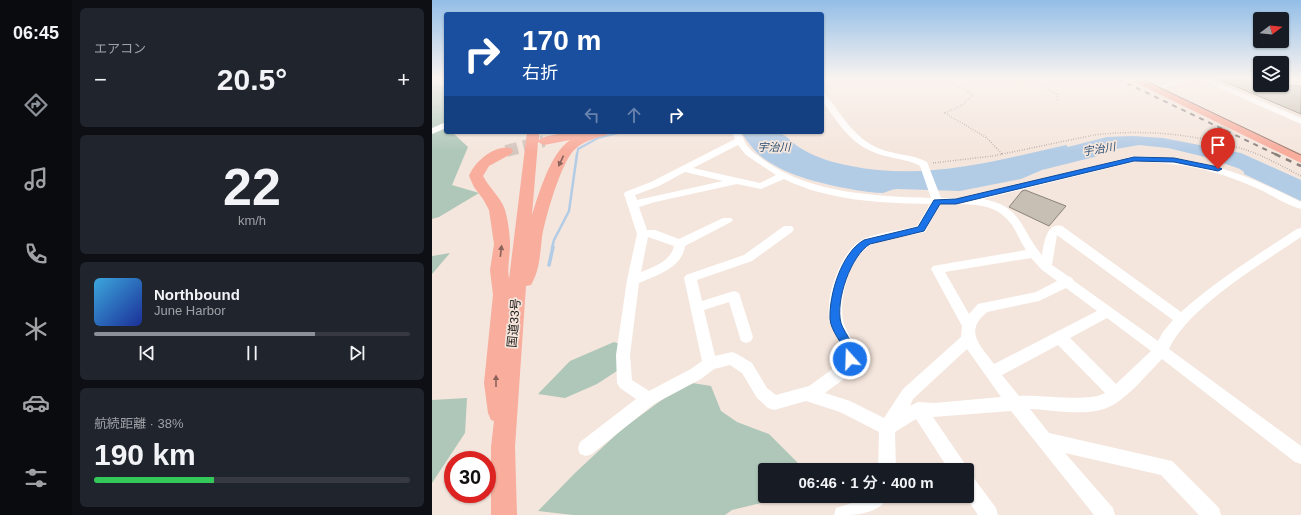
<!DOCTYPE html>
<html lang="ja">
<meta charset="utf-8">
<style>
body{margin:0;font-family:Helvetica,"Noto Sans JP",sans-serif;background:#20242c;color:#f1f3f6;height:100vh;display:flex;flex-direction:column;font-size:15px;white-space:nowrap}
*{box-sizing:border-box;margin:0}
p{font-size:13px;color:#9ea1a6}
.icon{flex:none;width:22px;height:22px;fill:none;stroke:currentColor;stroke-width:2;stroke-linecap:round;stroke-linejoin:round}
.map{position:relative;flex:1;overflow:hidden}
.sheet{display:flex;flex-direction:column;gap:8px;padding:8px;background:#0d0f14;width:360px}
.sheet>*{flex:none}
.guide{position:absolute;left:12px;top:12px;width:380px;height:122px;border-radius:4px;box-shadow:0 1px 3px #0004;background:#1a4fa0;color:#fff;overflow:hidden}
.needle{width:26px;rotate:74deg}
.tools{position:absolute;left:821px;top:12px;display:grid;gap:8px}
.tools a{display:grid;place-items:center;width:36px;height:36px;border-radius:4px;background:#171b24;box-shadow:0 1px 3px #0004;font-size:20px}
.speed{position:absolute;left:12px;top:451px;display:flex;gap:8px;font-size:20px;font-weight:700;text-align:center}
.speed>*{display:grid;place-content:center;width:52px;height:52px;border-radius:50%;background:#171b24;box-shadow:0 1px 3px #0004;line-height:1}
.speed .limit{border:6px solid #d22;background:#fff;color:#111}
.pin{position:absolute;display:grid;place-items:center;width:34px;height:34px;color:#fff;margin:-41px -17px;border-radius:50% 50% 50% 0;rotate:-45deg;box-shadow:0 0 4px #0007}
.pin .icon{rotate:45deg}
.me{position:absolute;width:44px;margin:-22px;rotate:340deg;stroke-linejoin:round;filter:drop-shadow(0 0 3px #0008)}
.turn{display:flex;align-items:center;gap:14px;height:84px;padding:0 12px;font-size:18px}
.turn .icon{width:52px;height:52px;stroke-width:2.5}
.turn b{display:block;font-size:28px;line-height:34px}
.lanes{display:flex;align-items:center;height:38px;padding:0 12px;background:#0003;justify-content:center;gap:20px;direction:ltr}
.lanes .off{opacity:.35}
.big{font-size:30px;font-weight:600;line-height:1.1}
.sheet .tile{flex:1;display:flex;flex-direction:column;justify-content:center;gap:6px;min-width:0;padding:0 14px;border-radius:6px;background:#20242c}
.sheet .dial{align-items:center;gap:0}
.dial b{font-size:52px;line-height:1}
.song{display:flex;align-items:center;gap:12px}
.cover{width:48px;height:48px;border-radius:6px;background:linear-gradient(135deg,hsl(200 70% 55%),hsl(230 70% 35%))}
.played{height:4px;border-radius:2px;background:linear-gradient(90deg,#8c9099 70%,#363941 70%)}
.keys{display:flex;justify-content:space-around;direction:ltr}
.heat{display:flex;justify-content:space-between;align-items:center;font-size:22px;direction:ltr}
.charge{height:6px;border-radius:3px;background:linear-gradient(90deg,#34c759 38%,#363941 0)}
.trip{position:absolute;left:326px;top:463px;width:216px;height:40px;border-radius:4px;background:#171b24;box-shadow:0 1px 3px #0004;font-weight:600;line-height:40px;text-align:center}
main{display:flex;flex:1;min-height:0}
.menu{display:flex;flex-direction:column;width:72px;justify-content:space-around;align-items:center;background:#090b0e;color:#9ea1a6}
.menu .icon{width:28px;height:28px}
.menu .current{color:#8c9099}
.menu b{font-size:18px;color:#f1f3f6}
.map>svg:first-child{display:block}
</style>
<main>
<nav class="menu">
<b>06:45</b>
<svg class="icon current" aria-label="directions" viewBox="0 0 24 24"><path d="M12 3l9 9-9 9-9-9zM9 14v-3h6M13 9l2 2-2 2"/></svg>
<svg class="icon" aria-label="music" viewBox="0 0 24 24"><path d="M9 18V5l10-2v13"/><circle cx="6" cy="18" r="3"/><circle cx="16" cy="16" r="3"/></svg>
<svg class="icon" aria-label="phone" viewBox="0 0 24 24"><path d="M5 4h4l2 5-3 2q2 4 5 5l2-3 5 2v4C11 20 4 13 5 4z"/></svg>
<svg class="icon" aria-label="climate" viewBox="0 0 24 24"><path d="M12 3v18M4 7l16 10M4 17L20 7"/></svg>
<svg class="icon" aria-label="car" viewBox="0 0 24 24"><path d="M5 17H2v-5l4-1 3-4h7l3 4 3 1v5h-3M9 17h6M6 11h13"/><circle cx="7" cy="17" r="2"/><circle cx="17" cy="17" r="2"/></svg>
<svg class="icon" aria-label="filters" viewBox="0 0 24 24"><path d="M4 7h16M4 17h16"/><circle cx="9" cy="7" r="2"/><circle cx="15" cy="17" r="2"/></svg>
</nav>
<section class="sheet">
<div class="tile"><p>エアコン</p>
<div class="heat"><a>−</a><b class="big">20.5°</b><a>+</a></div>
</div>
<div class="tile dial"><b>22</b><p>km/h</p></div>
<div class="tile">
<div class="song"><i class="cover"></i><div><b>Northbound</b><p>June Harbor</p></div></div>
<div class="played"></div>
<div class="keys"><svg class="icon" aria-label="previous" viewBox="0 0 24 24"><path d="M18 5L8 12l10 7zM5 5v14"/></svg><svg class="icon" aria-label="pause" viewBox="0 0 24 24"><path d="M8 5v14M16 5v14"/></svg><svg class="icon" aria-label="next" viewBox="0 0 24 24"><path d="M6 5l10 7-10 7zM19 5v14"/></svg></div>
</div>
<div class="tile"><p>航続距離 · 38%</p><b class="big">190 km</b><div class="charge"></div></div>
</section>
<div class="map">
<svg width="869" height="515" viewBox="0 0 869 515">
<rect width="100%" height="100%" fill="#f4e6dd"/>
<path fill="#aec7b9" d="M0,79H9L6,84L14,88V112L12,115L14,120V132H20L36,147L20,185L47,193L7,217L0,219Z
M18,253L1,273L0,274V256Z
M182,342L188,344V369L165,384L133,398L106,394L138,361Z
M254,382L279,386L289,411L305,422L337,434L365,462L369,470H333V496H358L300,510L293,515H141L106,511L143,473L189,430Z
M35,398L33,433L0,483V400Z"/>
<path fill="#b3cce6" d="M309,132C316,132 344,130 348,133C356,136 362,145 370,149C385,158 402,163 419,166C492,181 563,161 634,145L636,147L675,137L701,136L731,138L809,153L869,180V201L812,174V172L808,169L777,158L736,148L707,145L678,150L662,157L610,170L589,179L528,191L465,189C460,189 455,192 451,193C442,193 432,191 423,190C392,184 357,177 331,158C322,151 315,141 309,132Z"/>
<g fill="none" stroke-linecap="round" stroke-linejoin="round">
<path stroke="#b3cce6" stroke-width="2" d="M145,155L146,149L166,138L190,132"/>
<path stroke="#b3cce6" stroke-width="2.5" d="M120,248L122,240L137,211L145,154"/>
<path stroke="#b3cce6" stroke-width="3.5" d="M117,265L121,247"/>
</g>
<path fill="#c7bfb3" stroke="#8a8377" d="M786,79H828V85L869,86V114Z
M593,190L634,206L617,226L577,207L590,191Z"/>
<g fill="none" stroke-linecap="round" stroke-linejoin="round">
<path stroke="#d4c7bf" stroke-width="12" stroke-dasharray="12 6" stroke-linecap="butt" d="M74,151L112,141"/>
<path stroke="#928882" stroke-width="1.5" stroke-dasharray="0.5 2" stroke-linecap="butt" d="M514,79L541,95L529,106L513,113L555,138L570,154
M596,79L625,94L626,101
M501,163L561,156L662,135C712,129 766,134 814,150C833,156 851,167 869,176"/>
<path fill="#fff" fill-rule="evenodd" d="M747,79H759L723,91L719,89Z
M767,79H777L869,118V124Z
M390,93H393C410,116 424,142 454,151C468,155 482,155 495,162L509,198H534L702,156C769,157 810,172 869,202V209C853,205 837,193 822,187C781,169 746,162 702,162L551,199C591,206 588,230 610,255C612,244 614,222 630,226L749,312C785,280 825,255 865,229L869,228V237C831,263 756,307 737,349L869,446V464L863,462L730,359C715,374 692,403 672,409C651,416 620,410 598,409L617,433L740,461L787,508L789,515H767L729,475L633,453L681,508L683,515H662L579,411L501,417L533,464L536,470L535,472V470H517L484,419L463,432L464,470H446L447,432L408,412L374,401L342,410L336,408L325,398L310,373L298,365L282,369L269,379L222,404L160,454L154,456L148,454L146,448L148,442L204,399L188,388L185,383L184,355L195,280L205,234L192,194L193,192L219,182L303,139L300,132H308C311,137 313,143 316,147C321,153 328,157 333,161C380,194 443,196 499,198L488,166C478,160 468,160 458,157C432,152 416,138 402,117C396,109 390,103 390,93ZM306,145L314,155L344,175L328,183L261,168ZM253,172L291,181L205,200L203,195L227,186ZM352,179C396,201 450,203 498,204L485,226C470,230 444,233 431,239C408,250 390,303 399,326C403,337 416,351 409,363L377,386L344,395L335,388L320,363L305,354L300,352L283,356L272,310L297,302L309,341L314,343L319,341L321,337L307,293L302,291L270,301L265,280L320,261L360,232L362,229L360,226H352L312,255L254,275L252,278L270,361L259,369L217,391L200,380L198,355L207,283C225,275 250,268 253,246L299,222L301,220L299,218H291L247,239L223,230H215L207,207L223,202L305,184L329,189ZM508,204C535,205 563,200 580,225C585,233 589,242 594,250L501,266L499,269L530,326L529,337L471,389L452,418L418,401L393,393C404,384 420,376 425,361C428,348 416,336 412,324C405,303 418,254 439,245C454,238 477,236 493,232ZM625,235L741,320L731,332L726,341L642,281L640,278L636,276L620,265ZM216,237L242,246C239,261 222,267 209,272ZM599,258L610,270L625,281L604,292L546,304L537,314L513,272ZM634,288L665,311L562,364C549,346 531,332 555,312L607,301ZM675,318L719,351L684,384L638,338ZM626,345L673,393C656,403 609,394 587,396L570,375ZM535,349L569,397L502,403L486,402L478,406L481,399Z
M14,122V128L0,134V128Z
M535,474L541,477L564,508L566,515H546L533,496H535Z
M436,496H457C446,515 425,515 402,515L404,508L433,499Z"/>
<path fill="#f8ad9d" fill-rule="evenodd" d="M696,79H710L869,154V163Z
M95,132H107V140C118,131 162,132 177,132L175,135C164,138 151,141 142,150C129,163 113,218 110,237C108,253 108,270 99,285L94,286L83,447L85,515H59V447L62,421L59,420L56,413L52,383L61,295L58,270L62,244L57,210L51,199L42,187L37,176C42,162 63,144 79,148L81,151L79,154L57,166L51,176C57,188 69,197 73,210C76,220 78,235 78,245C78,257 75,267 77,279ZM138,140C118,154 107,193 100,215L106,142L112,145Z"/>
<path stroke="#8a817b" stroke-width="1" d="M710,79L869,155"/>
<path stroke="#8a817b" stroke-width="2" stroke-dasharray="5 5" stroke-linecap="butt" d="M686,79L845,155"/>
<path stroke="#8a817b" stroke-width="2.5" stroke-dasharray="6 6" stroke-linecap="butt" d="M843,154L869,166"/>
</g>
<defs><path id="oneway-solid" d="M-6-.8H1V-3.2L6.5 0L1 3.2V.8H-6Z"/></defs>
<g fill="#8b635a">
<use href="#oneway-solid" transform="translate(129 161) rotate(115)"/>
<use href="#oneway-solid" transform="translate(69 251) rotate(-83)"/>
<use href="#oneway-solid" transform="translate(64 381) rotate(-90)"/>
</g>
<linearGradient id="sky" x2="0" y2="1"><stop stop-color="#93bee7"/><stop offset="0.52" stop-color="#faf4f0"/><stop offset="1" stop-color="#faf4f0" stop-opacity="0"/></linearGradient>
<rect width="869" height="151" fill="url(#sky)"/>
<path fill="#1a73e8" stroke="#114b97" d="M702,157L742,158L786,167L790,169L786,171L742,162L702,161L524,204H508L492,231L438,244C419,255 403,301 409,323C413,335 428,350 422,362L418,364L414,362C413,359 414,357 413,353C411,343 399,332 398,319C397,295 409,253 432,240L486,227L502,200L524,199Z"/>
<g text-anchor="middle" stroke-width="3.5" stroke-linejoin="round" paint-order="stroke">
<g font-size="11" font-style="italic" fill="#2a5074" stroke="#f4e6dd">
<text x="342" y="151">宇治川</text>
<text transform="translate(667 149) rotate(-9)" y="4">宇治川</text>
</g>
<g font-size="12" fill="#1e1916" stroke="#f4e6dd">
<text transform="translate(82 323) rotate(-85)" y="4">国道33号</text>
</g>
</g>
</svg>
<div class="tools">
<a><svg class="needle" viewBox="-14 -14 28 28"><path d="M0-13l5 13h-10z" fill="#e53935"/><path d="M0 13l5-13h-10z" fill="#9ea1a6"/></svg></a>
<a><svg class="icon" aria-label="layers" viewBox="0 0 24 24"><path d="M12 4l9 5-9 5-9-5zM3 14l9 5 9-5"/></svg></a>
</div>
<div class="speed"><div class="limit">30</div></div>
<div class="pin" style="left:786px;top:169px;background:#d93025"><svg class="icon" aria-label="arrive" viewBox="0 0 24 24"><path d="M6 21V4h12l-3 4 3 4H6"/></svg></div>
<svg class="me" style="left:418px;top:359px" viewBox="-20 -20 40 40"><circle r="17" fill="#1a73e8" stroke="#fff" stroke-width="3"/><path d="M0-11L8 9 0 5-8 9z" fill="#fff"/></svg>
<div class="trip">06:46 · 1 分 · 400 m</div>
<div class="guide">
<div class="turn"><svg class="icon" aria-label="right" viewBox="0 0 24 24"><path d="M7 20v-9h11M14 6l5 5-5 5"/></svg><div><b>170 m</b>右折</div></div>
<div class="lanes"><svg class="icon off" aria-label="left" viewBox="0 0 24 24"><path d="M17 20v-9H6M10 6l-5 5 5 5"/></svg><svg class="icon off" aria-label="ahead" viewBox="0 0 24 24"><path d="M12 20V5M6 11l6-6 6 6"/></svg><svg class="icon" aria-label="right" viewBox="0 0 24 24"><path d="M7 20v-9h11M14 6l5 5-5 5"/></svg></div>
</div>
</div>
</main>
